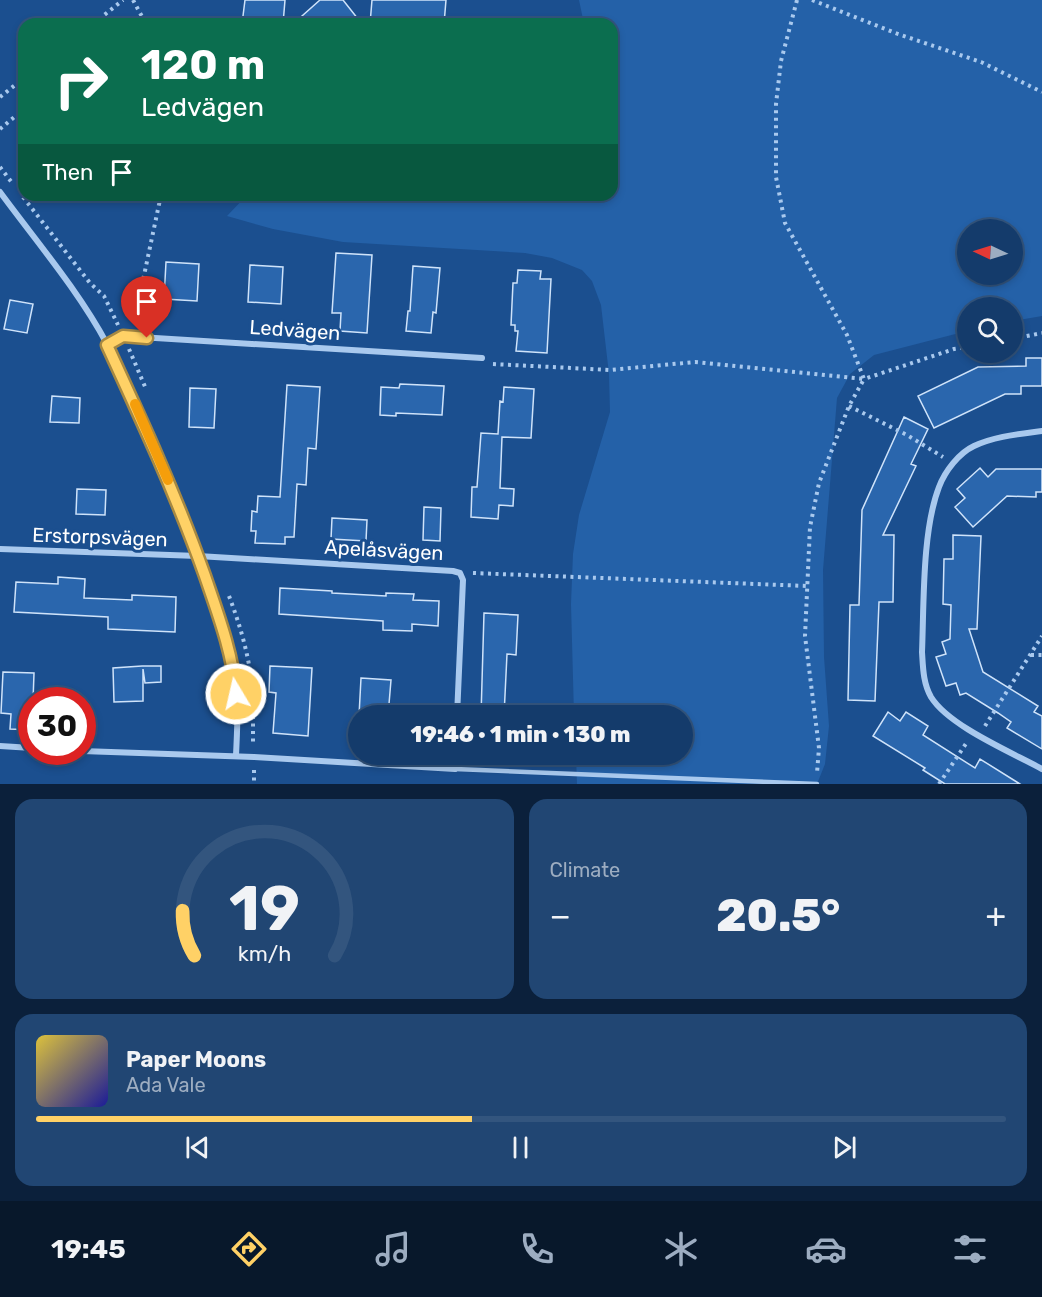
<!DOCTYPE html>
<meta charset="utf-8">
<style>
body{margin:0;font-family:Rubik,sans-serif;background:#214673;color:#f1f3f6;height:100vh;display:flex;flex-direction:column;font-size:22px;white-space:nowrap}
*{box-sizing:border-box;margin:0}
p{font-size:20px;color:#9dadc1}
.icon{flex:none;width:33px;height:33px;fill:none;stroke:currentColor;stroke-width:2;stroke-linecap:round;stroke-linejoin:round}
.map{position:relative;height:784px;overflow:hidden}
.drawer{display:flex;flex-direction:column;gap:15px;padding:15px;background:#0b203b;flex:1}
.drawer>*{flex:none}
.hud{position:absolute;left:18px;top:18px;width:600px;height:183px;border-radius:18px;box-shadow:0 3px 9px #0003,0 0 0 2px #33557e;background:#0b6e4f;color:#fff;overflow:hidden}
.needle{width:39px;rotate:274deg}
.fabs{position:absolute;left:957px;top:219px;display:grid;gap:12px}
.fabs a{display:grid;place-items:center;width:66px;height:66px;border-radius:50%;background:#143b6b;box-shadow:0 3px 9px #0003,0 0 0 2px #33557e;font-size:30px}
.speed{position:absolute;left:18px;top:687px;display:flex;gap:12px;font-size:30px;font-weight:700;text-align:center}
.speed>*{display:grid;place-content:center;width:78px;height:78px;border-radius:50%;background:#143b6b;box-shadow:0 3px 9px #0003,0 0 0 2px #33557e;line-height:1}
.speed .limit{border:9px solid #d22;background:#fff;color:#111}
.pin{position:absolute;display:grid;place-items:center;width:51px;height:51px;color:#fff;margin:-62px -26px;border-radius:50% 50% 50% 0;rotate:-45deg;box-shadow:0 0 6px #0007}
.pin .icon{rotate:45deg}
.me{position:absolute;width:66px;margin:-33px;rotate:351deg;stroke-linejoin:round;filter:drop-shadow(0 0 4px #0008)}
.turn{display:flex;align-items:center;gap:21px;height:126px;padding:0 24px;font-size:27px}
.turn .icon{width:78px;height:78px;stroke-width:2.5}
.turn b{display:block;font-size:42px;line-height:51px}
.then{display:flex;align-items:center;height:57px;padding:0 24px;background:#0003;gap:12px;font-size:22px}
.big{font-size:45px;font-weight:800;line-height:1.1}
.drawer .widget{flex:1;display:flex;flex-direction:column;justify-content:center;gap:9px;min-width:0;padding:0 21px;border-radius:18px;background:#214673}
.drawer .dial{align-items:center;gap:0}
.dial svg{height:156px;overflow:visible;fill:none;stroke:#33557e;stroke-width:7;stroke-linecap:round;text-anchor:middle}
.dial text{fill:#f1f3f6;stroke:none}
.song{display:flex;align-items:center;gap:18px}
.cover{width:72px;height:72px;border-radius:9px;background:linear-gradient(135deg,hsl(50 70% 55%),hsl(240 70% 35%))}
.played{height:6px;border-radius:3px;background:linear-gradient(90deg,#ffd166 45%,#33557e 45%)}
.keys{display:flex;justify-content:space-around;direction:ltr}
.heat{display:flex;justify-content:space-between;align-items:center;font-size:33px;direction:ltr}
.drawer .tiles{flex:1;display:grid;gap:15px;grid-template-columns:1fr 1fr}
.widget:last-child{grid-column:span 2}
.trip{position:absolute;left:348px;top:705px;width:345px;height:60px;border-radius:30px;background:#143b6b;box-shadow:0 3px 9px #0003,0 0 0 2px #33557e;font-weight:800;line-height:60px;text-align:center}
.menu{display:flex;height:96px;justify-content:space-around;align-items:center;background:#08182b;color:#9dadc1}
.menu .icon{width:42px;height:42px}
.menu .active{color:#ffd166}
.menu b{font-size:27px;color:#f1f3f6}
.map>svg:first-child{display:block}
</style>
<div class="map">
<svg width="1042" height="784" viewBox="0 0 1042 784">
<rect width="100%" height="100%" fill="#1b4f8f"/>
<path fill="#2461a8" fill-rule="evenodd" d="M579,0H1042V316L1013,321L1012,308H968L967,331L874,355L850,374L837,398L823,570L824,657L829,726L825,764L817,784H577L576,755L682,754V716L574,715L571,604L573,554L579,515L610,412L609,374L601,305L592,281L582,270L552,258L525,253L343,242L273,229L227,216L247,195H612V24H584ZM968,230H1012V274H968Z"/>
<path fill="#2a66ad" stroke="#cfe3fa" stroke-width="1.5" d="M245,0H285L283,24H242Z
M320,0H343L362,24H293Z
M372,0H446L444,24H370Z
M336,253L372,255L367,333L340,331L341,313H332Z
M166,262L199,264L197,301L164,299Z
M250,265L283,267L281,304L248,302Z
M413,266L440,268L436,313L433,312L431,333L406,331L408,311H410Z
M518,270L541,271L540,279H551L547,353L516,351L518,331H515V325H511L513,283H517Z
M10,300L33,304L27,333L4,329Z
M1026,358H1042V386H1021V394H1005L934,428L918,396L978,367L1026,366Z
M400,384L444,386L442,415L396,413V416L380,415L381,387L399,388Z
M287,385L320,387L316,449L308,448L306,485L297,484L294,537H285V544L255,543L256,531H251L252,511L257,512L258,496L280,497Z
M504,387L534,389L531,438L502,437L500,488L514,489L513,506L499,505L498,519L471,517L472,487H477L481,433L498,434L500,401L503,402Z
M190,388L216,389L214,428L189,427Z
M52,396L80,398L79,423L50,422Z
M904,417L928,429L911,464L916,466L883,535H894L893,602H879L875,701L848,700L850,605H859L862,510Z
M980,468L988,477L996,469H1042V492H1036V497L1007,496L973,527L955,507L965,498L957,489Z
M77,489L106,490L105,515L76,514Z
M424,507L441,508L440,541L423,540Z
M332,518L367,520L366,541L331,539Z
M953,535L981,536L977,629H969L983,672L1038,706L1034,712L1042,716V749L1007,728L1011,722L998,713L966,693L960,695L956,683L946,686L936,657L946,654L942,642L950,639L951,605L943,604L944,559H953Z
M58,577L85,579L84,598L132,600V595L176,597L175,632L108,629V617L14,612L16,582L58,584Z
M280,588L332,591V593L386,596V593L414,594L413,600L439,601L438,626L412,624V631L383,630V621L279,614Z
M484,613L518,615L516,655L507,654L504,716H481Z
M142,666H161V682L145,683L143,669V701L114,702L113,668Z
M270,666L312,668L308,736L273,733L276,693L269,692Z
M3,672L34,673L32,730L10,729L11,714L1,713Z
M361,678L391,680L388,716H359Z
M888,712L900,721L906,712L928,726L923,735L975,768L980,759L1020,784H945L923,770L925,768L873,736Z"/>
<g fill="none" stroke-linecap="round" stroke-linejoin="round">
<path stroke="#a9c9ee" stroke-width="4" stroke-dasharray="3 4.5" stroke-linecap="butt" d="M133,0L146,24
M797,0L781,61L776,104V177L785,223L847,335L864,379L954,349L968,347
M812,0L898,34L981,62L1042,92
M93,24L123,0
M0,97L24,78
M0,129L24,109
M0,167L13,184
M23,197L90,283L104,296L118,325
M134,323L161,195
M1012,339L1042,333
M129,349L146,389
M493,364L610,370L695,362L864,379L849,406L819,483L810,527L805,636L819,748L817,773
M849,406L907,435L943,457
M473,573L807,586
M229,596C242,630 252,666 253,702
M1031,655H1042
M253,716V744
M985,726L1042,636
M254,770V784
M939,784L967,742"/>
<path stroke="#a9c9ee" stroke-width="4.5" d="M455,769L817,784"/>
<path stroke="#a9c9ee" stroke-width="6" d="M0,192C36,241 78,290 107,344C130,387 148,433 166,477C194,542 222,610 235,679C239,705 237,731 236,756
M107,345L123,336L482,358
M1042,431C1020,434 995,436 974,446C959,453 945,471 939,487C922,531 924,604 922,652C923,667 923,683 931,697C949,726 1011,752 1042,769
M0,549L198,556L453,571L460,573L463,580L457,716
M0,746L32,748
M82,751L254,757L455,769V754"/>
</g>
<g fill="none" stroke-linecap="round" stroke-linejoin="round">
<defs>
<path id="route" d="M147,338L123,336L107,345C142,421 177,497 205,576C218,614 233,654 236,694"/>
</defs>
<use href="#route" stroke="#a68842" stroke-width="15"/>
<use href="#route" stroke="#ffd166" stroke-width="10"/>
<path stroke="#f59e0b" stroke-width="10" d="M135,404L168,480"/>
</g>
<g text-anchor="middle" stroke-width="6" stroke-linejoin="round" paint-order="stroke">
<g font-size="20" fill="#fff" stroke="#1b4f8f">
<text transform="translate(295 330) rotate(4)" y="7">Ledvägen</text>
<text transform="translate(100 537) rotate(2)" y="7">Erstorpsvägen</text>
<text transform="translate(384 550) rotate(3)" y="7">Apelåsvägen</text>
</g>
</g>
</svg>
<div class="fabs">
<a><svg class="needle" viewBox="-14 -14 28 28"><path d="M0-13l5 13h-10z" fill="#e53935"/><path d="M0 13l5-13h-10z" fill="#9dadc1"/></svg></a>
<a><svg class="icon" aria-label="search" viewBox="0 0 24 24"><circle cx="10" cy="10" r="6"/><path d="M15 15l6 6"/></svg></a>
</div>
<div class="speed"><div class="limit">30</div></div>
<div class="pin" style="left:147px;top:338px;background:#d93025"><svg class="icon" aria-label="arrive" viewBox="0 0 24 24"><path d="M6 21V4h12l-3 4 3 4H6"/></svg></div>
<svg class="me" style="left:236px;top:694px" viewBox="-20 -20 40 40"><circle r="17" fill="#ffd166" stroke="#fff" stroke-width="3"/><path d="M0-11L8 9 0 5-8 9z" fill="#fff"/></svg>
<div class="trip">19:46 · 1 min · 130 m</div>
<div class="hud">
<div class="turn"><svg class="icon" aria-label="right" viewBox="0 0 24 24"><path d="M7 20v-9h11M14 6l5 5-5 5"/></svg><div><b>120 m</b>Ledvägen</div></div>
<div class="then">Then<svg class="icon" aria-label="arrive" viewBox="0 0 24 24"><path d="M6 21V4h12l-3 4 3 4H6"/></svg></div>
</div>
</div>
<section class="drawer">
<div class="tiles">
<div class="widget dial"><svg viewBox="0 0 100 80">
<path d="M14 69A42 42 0 1 1 86 69"/>
<path d="M14 69A42 42 0 0 1 8 46" stroke="#ffd166"/>
<text x="50" y="56" font-size="32" font-weight="700">19</text>
<text x="50" y="72" font-size="11">km/h</text>
</svg></div>
<div class="widget"><p>Climate</p>
<div class="heat"><a>−</a><b class="big">20.5°</b><a>+</a></div>
</div>
<div class="widget">
<div class="song"><i class="cover"></i><div><b>Paper Moons</b><p>Ada Vale</p></div></div>
<div class="played"></div>
<div class="keys"><svg class="icon" aria-label="previous" viewBox="0 0 24 24"><path d="M18 5L8 12l10 7zM5 5v14"/></svg><svg class="icon" aria-label="pause" viewBox="0 0 24 24"><path d="M8 5v14M16 5v14"/></svg><svg class="icon" aria-label="next" viewBox="0 0 24 24"><path d="M6 5l10 7-10 7zM19 5v14"/></svg></div>
</div>
</div>
</section>
<nav class="menu">
<b>19:45</b>
<svg class="icon active" aria-label="directions" viewBox="0 0 24 24"><path d="M12 3l9 9-9 9-9-9zM9 14v-3h6M13 9l2 2-2 2"/></svg>
<svg class="icon" aria-label="music" viewBox="0 0 24 24"><path d="M9 18V5l10-2v13"/><circle cx="6" cy="18" r="3"/><circle cx="16" cy="16" r="3"/></svg>
<svg class="icon" aria-label="phone" viewBox="0 0 24 24"><path d="M5 4h4l2 5-3 2q2 4 5 5l2-3 5 2v4C11 20 4 13 5 4z"/></svg>
<svg class="icon" aria-label="climate" viewBox="0 0 24 24"><path d="M12 3v18M4 7l16 10M4 17L20 7"/></svg>
<svg class="icon" aria-label="car" viewBox="0 0 24 24"><path d="M5 17H2v-5l4-1 3-4h7l3 4 3 1v5h-3M9 17h6M6 11h13"/><circle cx="7" cy="17" r="2"/><circle cx="17" cy="17" r="2"/></svg>
<svg class="icon" aria-label="filters" viewBox="0 0 24 24"><path d="M4 7h16M4 17h16"/><circle cx="9" cy="7" r="2"/><circle cx="15" cy="17" r="2"/></svg>
</nav>
